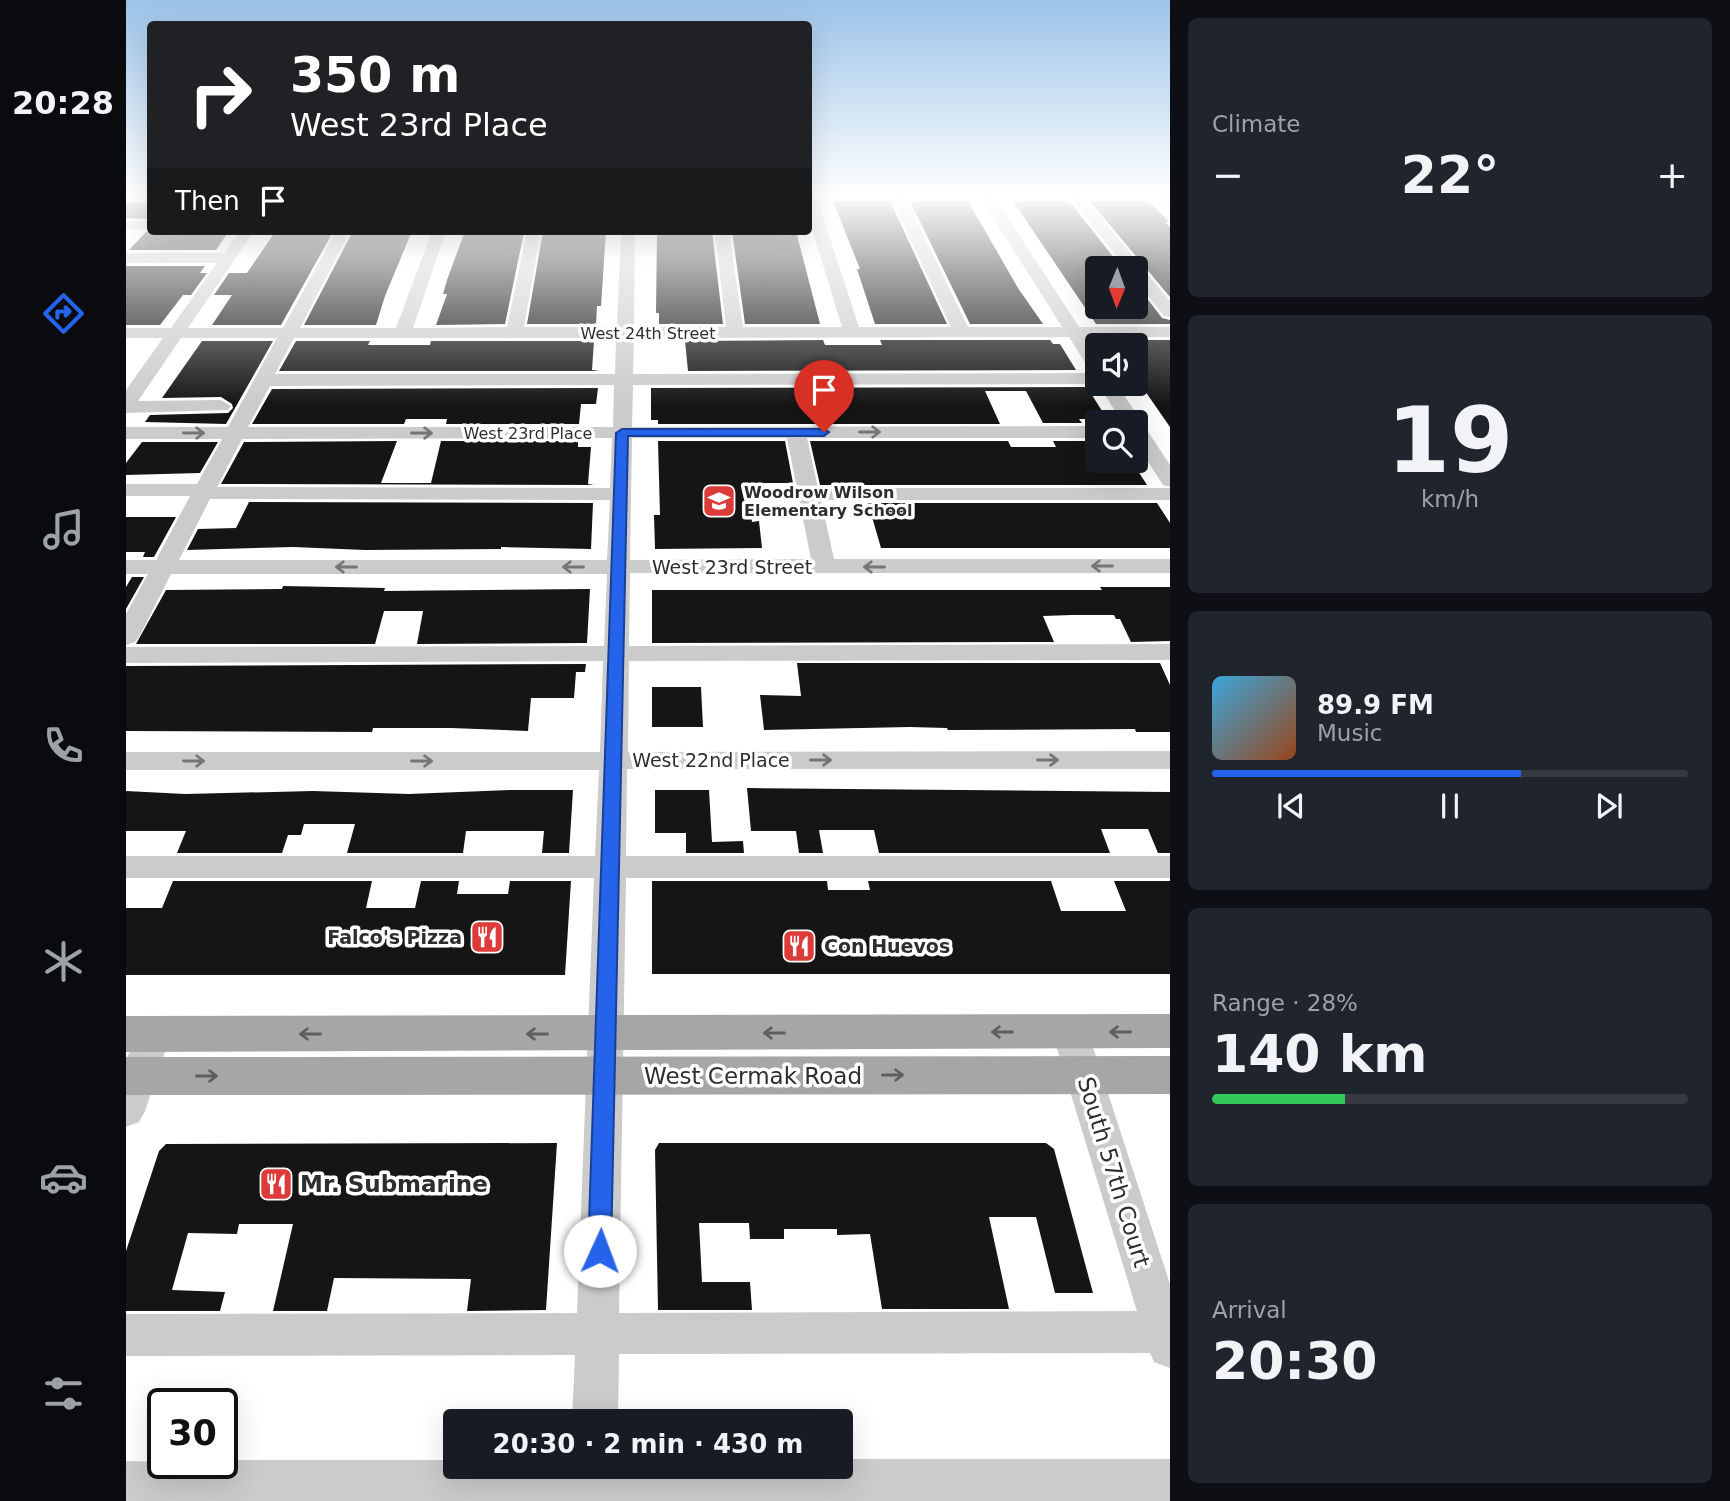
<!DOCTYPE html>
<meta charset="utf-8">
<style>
body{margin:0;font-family:"DejaVu Sans",sans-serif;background:#20242c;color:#f1f3f6;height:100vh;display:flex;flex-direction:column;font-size:26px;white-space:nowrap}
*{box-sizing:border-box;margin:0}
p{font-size:23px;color:#9ea1a6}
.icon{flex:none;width:38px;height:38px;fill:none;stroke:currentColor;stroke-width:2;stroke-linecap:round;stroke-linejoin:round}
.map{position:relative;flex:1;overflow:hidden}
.sheet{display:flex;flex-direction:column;gap:18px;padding:18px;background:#0d0f14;width:560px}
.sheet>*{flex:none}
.guide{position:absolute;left:21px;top:21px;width:665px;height:214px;border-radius:7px;box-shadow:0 7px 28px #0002;background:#202124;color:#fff;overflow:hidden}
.needle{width:46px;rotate:181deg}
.fabs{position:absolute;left:959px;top:256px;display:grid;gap:14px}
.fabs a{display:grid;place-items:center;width:63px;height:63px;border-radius:7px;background:#171b24;box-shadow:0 7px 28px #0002;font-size:35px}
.speed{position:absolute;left:21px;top:1388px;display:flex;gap:14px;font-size:35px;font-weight:700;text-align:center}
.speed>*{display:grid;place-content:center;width:91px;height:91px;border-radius:50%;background:#171b24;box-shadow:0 7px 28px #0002;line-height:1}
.speed .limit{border:4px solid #111;border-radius:10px;background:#fff;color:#111}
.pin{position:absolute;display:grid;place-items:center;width:60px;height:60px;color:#fff;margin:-72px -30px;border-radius:50% 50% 50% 0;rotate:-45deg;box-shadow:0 0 7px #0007}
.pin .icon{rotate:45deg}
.me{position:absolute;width:77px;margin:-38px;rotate:2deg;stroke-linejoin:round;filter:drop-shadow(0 0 5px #0008)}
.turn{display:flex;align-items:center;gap:24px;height:147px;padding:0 28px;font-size:32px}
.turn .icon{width:91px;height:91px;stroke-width:2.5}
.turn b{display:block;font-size:49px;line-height:60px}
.then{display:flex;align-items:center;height:66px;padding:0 28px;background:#0003;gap:14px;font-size:26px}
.big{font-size:52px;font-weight:800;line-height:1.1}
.sheet .tile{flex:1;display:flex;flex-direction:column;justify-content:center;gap:10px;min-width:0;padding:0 24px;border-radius:10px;background:#20242c}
.sheet .dial{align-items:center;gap:0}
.dial b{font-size:91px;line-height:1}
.song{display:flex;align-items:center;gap:21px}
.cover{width:84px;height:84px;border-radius:10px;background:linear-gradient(135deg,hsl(200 70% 55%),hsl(20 70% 35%))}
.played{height:7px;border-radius:4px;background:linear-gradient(90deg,#2563eb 65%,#363941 65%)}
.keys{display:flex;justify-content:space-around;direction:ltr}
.heat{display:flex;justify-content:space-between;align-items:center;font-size:38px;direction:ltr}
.charge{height:10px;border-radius:5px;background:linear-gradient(90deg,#34c759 28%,#363941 0)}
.trip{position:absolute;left:317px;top:1409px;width:410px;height:70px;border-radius:7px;background:#171b24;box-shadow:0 7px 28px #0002;font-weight:800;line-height:70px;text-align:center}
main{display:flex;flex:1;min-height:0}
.tabs{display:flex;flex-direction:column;width:126px;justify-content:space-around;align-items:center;background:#090b0e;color:#9ea1a6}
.tabs .icon{width:49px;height:49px}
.tabs .on{color:#2563eb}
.tabs b{font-size:32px;color:#f1f3f6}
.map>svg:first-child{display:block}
</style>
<main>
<nav class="tabs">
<b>20:28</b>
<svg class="icon on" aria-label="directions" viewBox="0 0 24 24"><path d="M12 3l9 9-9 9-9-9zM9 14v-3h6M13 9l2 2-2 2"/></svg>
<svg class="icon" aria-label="music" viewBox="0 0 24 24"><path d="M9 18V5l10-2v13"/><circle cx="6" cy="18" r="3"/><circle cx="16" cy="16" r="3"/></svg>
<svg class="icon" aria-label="phone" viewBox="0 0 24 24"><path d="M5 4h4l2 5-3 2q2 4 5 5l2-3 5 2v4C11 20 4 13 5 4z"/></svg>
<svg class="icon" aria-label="climate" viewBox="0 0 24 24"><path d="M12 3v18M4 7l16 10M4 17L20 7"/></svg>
<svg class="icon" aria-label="car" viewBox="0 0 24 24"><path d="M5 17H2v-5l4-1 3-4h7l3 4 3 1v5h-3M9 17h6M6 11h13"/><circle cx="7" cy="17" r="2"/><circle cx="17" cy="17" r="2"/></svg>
<svg class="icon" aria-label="filters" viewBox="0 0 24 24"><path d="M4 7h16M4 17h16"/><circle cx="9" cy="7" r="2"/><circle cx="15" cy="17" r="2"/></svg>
</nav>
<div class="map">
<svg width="1044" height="1501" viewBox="0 0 1044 1501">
<rect width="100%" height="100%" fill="#fff"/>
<path fill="#151515" d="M707,201H764L821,324H749L731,269H734Z
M784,201H842L892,288L917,324H844Z
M887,201H943L996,268H971V306H1010V284L1036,318L1044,320V324H970Z
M964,201H1023L1043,222H1039L1044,227V297Z
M0,202H24V219L0,218Z
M103,231L90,250H3L20,232Z
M227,231H286L259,296L250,325H178Z
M339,231L398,232L379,324L310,325L321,294H317L321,280Z
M417,231H480L475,306H471L470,324H401Z
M531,231H586L597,324H533V313H530Z
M606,231H670L694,324H619Z
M149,232H207L155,325H86L106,295H88L103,273H121Z
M0,266H79L74,273H81L65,295H57L34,325H0Z
M697,340L699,345H756L754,340H924L927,344H934L950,370L562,371L559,341Z
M988,340H1044V427L1010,378V345H991Z
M76,341H147L100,424L19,422L24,415L102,413L107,408L106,404L95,397L36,398Z
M170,341H244L242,345H304L305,341H468L466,370L474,371H153Z
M961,387L981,419H953L956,423H917L900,391H859L874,424H532V420H525V388Z
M472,388L470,404H455L453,424H320L321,419H280L278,424H126L146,389Z
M271,441L255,483H305L315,441H452V447H465L462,484L468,485L95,484L118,442Z
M532,441H659L667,483H621L626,522L633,521L636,548L529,549L528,515H534Z
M684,441H882L885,447H930L927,441H966L971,449V460H1005L1021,485H694Z
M16,442H92L74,473L0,475V463Z
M123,502L467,503L465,549L375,547V549L239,550L167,547L61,550L72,529L110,528Z
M742,503H1031L1044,523V548H755Z
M0,517H50L28,557H17L19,552H0Z
M6,577H18L0,609V587Z
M157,586L259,588L258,591L464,589L461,643L291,644L297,611H258L249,644H10L40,590L156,589Z
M974,587H1044V641L1005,642L994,619H990L988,615H946L917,616L928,642L526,643V590H976Z
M671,663H1034L1044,685V732H1010L1009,729L822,730L821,728L784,727L638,730L634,695L675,696Z
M460,664L459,672H450L448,698H405L402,731L325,728H247L246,732L0,731V666Z
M526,687H575L577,727H526Z
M621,788L1044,792V853H1032L1022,829H975L984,853H753L748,830H693L697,853H673L670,831H625Z
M385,790H447L443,853H416L418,831H340L337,853H221L229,824H178L175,835H162L156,853H51L60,831H0V791L59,794L187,791L283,794Z
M529,790H583L586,842L617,841L618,853H560V833H529Z
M47,881H246L240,908H289L295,881H333L331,894H382L384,881H445L439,975H0V908H36Z
M526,881H701L702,890H744L742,881H925L935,911H1000L988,881H1044V974H526Z
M431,1143L420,1310L341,1311L345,1279L208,1278L201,1311H147L167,1224H113L111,1234L62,1233L46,1290L99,1292L94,1311H0V1251L33,1151L40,1144Z
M533,1143H920L928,1149L967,1293H929L910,1217H863L883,1309H756L744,1234L711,1235V1229H658V1239H624L623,1223H573L576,1282H624L626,1310H532L529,1150Z"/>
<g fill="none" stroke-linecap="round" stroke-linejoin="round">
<path fill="#cbcbcb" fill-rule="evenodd" d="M0,195H24V199H0Z
M682,195H690L733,327H825L764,195H778L842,327H936L853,195H867L953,327H1044V337H960L971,355V373L965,372L943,337L508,338L507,374L971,373V383H990L1044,465V487L1037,485L1010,443V422H996L972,384L507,385L506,427L971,426V438H681L692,488H1044V500H695L708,559H1044V573H504L503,646L1044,644V660L503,661L502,752L1044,751V769H501L500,856H1044V878H500L493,1313L1011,1311L926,1032L932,1022L944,1018L956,1022L962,1032L1044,1284V1368L1028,1362L1024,1353L493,1354L492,1421H446L449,1355L0,1356V1314L451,1313L468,878H0V856H469L473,770H0V752H474L477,661L0,663V647L478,646L481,574H45L13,637L9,642L0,645V614L22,574H0V560H30L64,496H0V484H71L96,439H0V427H102L151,338H55L12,401L95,400L105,406L102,410L0,413V390L37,338H0V328H45L91,263H0V253H98L114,231H128L62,328H157L210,231H224L174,328H270L306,231H320L287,328L381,327L401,231H415L398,327H491L495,231H509L508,327H600L589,231H603L617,327H716L682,216ZM168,338H490L489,374H149ZM488,385L487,427H122L144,386ZM486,438L484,488L91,487L116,439ZM506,438H661L685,559L504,560ZM84,499L484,500L481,560H53Z
M942,195H956L1044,301V317L1038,316L1010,280V268H1000Z
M1031,195H1044V206L1039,205Z
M0,221H24V229H0Z
M27,1020L39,1024L45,1034L19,1111L13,1122L0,1127V1060L15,1024Z
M714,1459H1044V1501H0V1461L96,1463V1460H329V1466H714Z"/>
<path fill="#a6a6a6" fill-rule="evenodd" d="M1044,1014V1048L0,1052V1016Z
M1044,1056V1094L0,1095V1057Z"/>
</g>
<defs><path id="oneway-shaft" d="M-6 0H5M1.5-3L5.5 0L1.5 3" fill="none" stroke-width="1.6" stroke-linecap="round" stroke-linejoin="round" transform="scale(1.75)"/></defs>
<g stroke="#757575">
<use href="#oneway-shaft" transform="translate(744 432)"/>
<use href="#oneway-shaft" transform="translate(68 433)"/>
<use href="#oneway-shaft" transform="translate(296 433)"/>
<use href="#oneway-shaft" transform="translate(976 566) rotate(180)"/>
<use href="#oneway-shaft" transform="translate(220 567) rotate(180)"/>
<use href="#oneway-shaft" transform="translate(447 567) rotate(180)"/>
<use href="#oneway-shaft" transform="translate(748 567) rotate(180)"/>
<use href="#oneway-shaft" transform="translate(695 760)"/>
<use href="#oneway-shaft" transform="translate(922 760)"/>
<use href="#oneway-shaft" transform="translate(68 761)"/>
<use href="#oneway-shaft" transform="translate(296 761)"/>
</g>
<g stroke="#5e5e5e">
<use href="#oneway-shaft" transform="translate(876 1032) rotate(180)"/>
<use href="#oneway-shaft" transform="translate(994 1032) rotate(180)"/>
<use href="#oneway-shaft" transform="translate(648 1033) rotate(180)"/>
<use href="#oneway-shaft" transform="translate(184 1034) rotate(180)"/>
<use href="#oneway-shaft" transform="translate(411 1034) rotate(180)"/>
<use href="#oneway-shaft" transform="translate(767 1075)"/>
<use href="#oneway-shaft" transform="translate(81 1076)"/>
</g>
<linearGradient id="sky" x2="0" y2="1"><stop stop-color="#9bc3e8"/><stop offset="0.48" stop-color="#fff"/><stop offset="1" stop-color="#fff" stop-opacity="0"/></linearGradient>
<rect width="1044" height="405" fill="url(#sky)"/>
<path fill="#2563eb" stroke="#184099" stroke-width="2" d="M496,429H698L703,432L698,436H502L485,1251L482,1258L474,1261L465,1258L462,1251L490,433Z"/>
<defs>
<symbol id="school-square" viewBox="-11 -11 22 22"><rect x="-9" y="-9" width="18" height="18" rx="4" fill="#dc3b39" stroke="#fff"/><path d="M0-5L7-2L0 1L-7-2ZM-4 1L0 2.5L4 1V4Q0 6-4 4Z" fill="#fff"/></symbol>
<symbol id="restaurant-square" viewBox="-11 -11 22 22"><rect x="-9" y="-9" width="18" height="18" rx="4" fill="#dc3b39" stroke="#fff"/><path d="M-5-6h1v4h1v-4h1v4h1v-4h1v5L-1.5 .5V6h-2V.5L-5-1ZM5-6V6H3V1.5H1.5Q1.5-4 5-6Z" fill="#fff"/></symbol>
</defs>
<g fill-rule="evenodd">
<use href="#school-square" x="574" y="482" width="38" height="38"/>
<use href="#restaurant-square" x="342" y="918" width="38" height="38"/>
<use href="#restaurant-square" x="654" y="927" width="38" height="38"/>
<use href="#restaurant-square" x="131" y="1165" width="38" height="38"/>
</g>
<g text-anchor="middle" stroke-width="7" stroke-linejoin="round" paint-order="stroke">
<g font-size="16" fill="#2e2e2e" stroke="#fff">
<text x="522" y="339">West 24th Street</text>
<text x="402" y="439">West 23rd Place</text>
</g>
<g font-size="16" font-weight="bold" fill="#2e2e2e" stroke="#fff" text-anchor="start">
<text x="618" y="498">Woodrow Wilson<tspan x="618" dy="18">Elementary School</tspan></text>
</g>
<g font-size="19" fill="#2e2e2e" stroke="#fff">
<text x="606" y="574">West 23rd Street</text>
<text x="585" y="767">West 22nd Place</text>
</g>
<g font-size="19" font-weight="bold" fill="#2e2e2e" stroke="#fff" text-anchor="end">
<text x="336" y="944">Falco's Pizza</text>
<text x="698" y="953" text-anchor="start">Con Huevos</text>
</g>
<g font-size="23" fill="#2e2e2e" stroke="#fff">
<text x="627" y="1084">West Cermak Road</text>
<text transform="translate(988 1172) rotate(73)" y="8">South 57th Court</text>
</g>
<g font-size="23" font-weight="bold" fill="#2e2e2e" stroke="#fff" text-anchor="start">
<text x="174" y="1192">Mr. Submarine</text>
</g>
</g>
</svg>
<div class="fabs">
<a><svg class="needle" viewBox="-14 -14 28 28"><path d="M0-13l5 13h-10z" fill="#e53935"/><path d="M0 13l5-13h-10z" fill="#9ea1a6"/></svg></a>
<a><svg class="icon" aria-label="sound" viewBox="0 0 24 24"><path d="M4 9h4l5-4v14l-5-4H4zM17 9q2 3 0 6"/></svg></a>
<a><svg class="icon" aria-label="search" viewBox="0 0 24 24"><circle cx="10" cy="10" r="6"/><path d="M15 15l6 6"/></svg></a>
</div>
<div class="speed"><div class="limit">30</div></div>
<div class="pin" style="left:698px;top:432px;background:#d93025"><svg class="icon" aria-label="arrive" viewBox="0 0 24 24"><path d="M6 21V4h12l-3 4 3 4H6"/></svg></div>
<svg class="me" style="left:474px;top:1251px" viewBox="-20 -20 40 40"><circle r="19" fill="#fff"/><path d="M0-13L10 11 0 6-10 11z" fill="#2563eb"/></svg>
<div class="trip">20:30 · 2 min · 430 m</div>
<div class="guide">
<div class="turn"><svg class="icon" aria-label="right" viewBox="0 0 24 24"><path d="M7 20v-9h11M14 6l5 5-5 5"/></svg><div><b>350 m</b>West 23rd Place</div></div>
<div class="then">Then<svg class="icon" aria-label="arrive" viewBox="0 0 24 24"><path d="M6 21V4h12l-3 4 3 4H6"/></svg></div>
</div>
</div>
<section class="sheet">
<div class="tile"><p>Climate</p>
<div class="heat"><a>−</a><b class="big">22°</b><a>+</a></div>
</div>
<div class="tile dial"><b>19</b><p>km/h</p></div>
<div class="tile">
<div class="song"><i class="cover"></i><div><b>89.9 FM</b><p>Music</p></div></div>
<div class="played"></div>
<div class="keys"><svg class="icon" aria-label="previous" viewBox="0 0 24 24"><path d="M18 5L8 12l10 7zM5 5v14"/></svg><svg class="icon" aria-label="pause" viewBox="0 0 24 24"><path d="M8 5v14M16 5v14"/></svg><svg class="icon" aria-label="next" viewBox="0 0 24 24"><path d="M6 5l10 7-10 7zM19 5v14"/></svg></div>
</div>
<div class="tile"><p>Range · 28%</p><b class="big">140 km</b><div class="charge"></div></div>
<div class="tile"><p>Arrival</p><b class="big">20:30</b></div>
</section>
</main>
